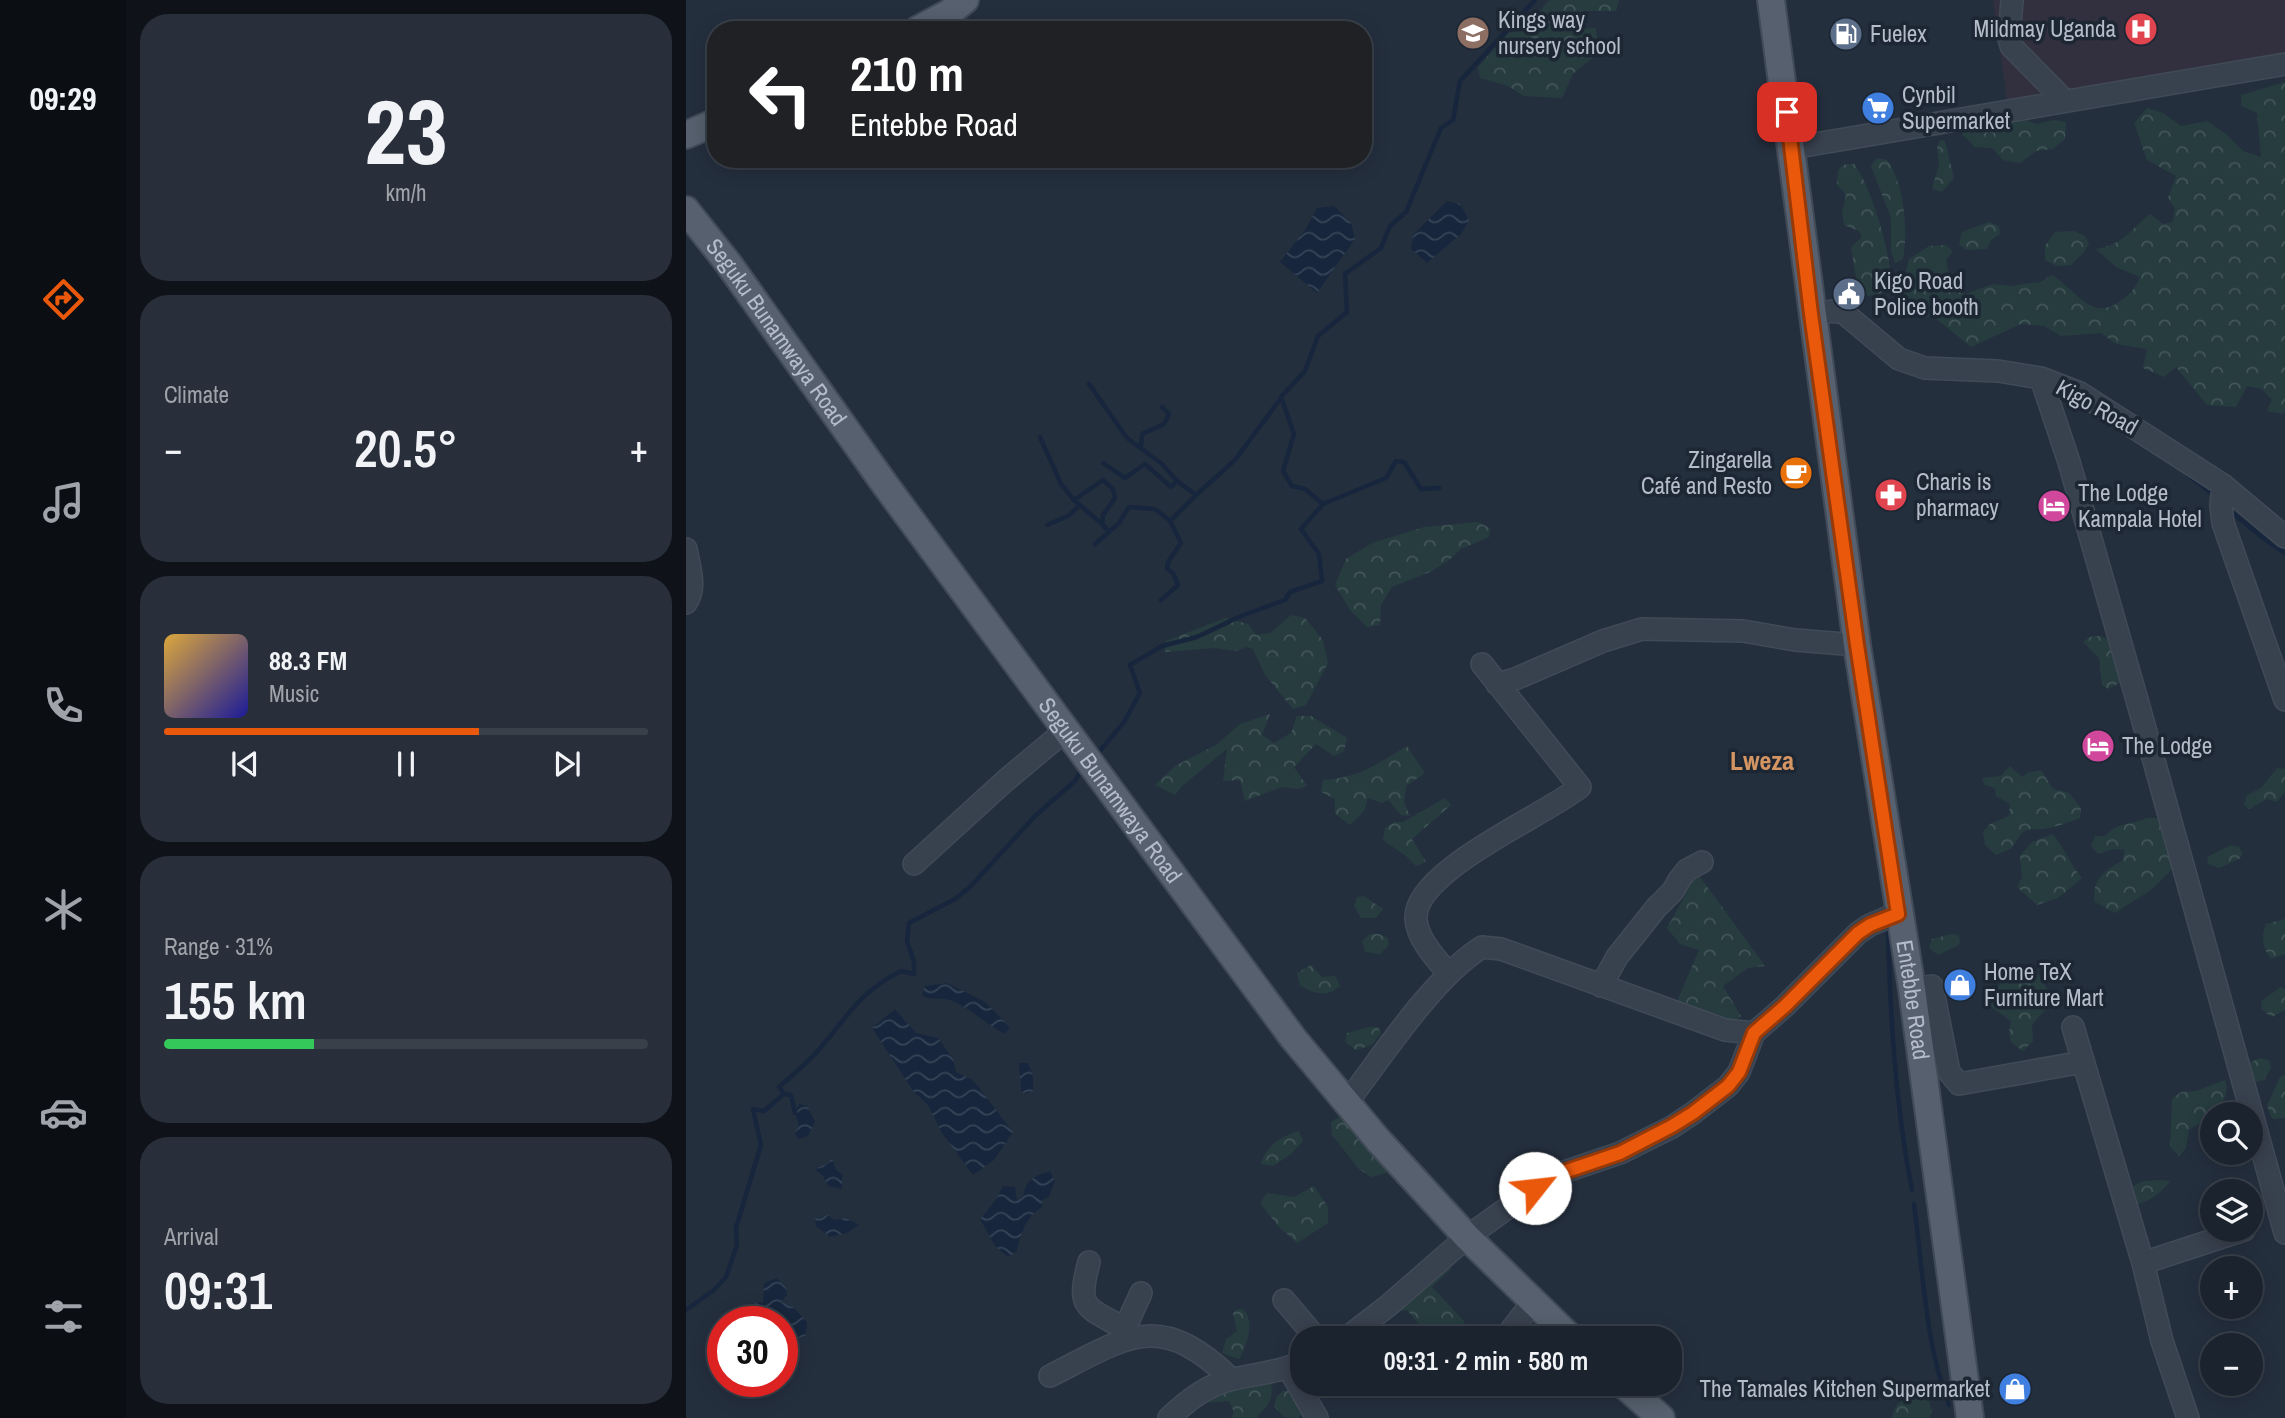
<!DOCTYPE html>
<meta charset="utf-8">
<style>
body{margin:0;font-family:"Archivo Narrow",sans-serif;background:#282f3a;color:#f1f3f6;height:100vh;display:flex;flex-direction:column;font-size:26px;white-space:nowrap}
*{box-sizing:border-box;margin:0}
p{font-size:23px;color:#a0a4aa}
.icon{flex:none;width:38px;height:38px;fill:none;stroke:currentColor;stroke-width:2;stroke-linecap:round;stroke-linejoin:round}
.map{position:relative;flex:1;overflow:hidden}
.sheet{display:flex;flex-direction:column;gap:14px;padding:14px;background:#0f1319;width:560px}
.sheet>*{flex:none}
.guide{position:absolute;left:21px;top:21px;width:665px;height:147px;border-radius:28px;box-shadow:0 4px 18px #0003,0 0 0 2px #39404a;background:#202124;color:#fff;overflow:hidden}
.controls{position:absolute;left:1514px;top:1102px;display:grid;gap:14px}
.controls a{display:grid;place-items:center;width:63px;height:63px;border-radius:50%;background:#1b232e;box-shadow:0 4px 18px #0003,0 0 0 2px #39404a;font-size:35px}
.speed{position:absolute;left:21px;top:1306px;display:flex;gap:14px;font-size:35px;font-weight:700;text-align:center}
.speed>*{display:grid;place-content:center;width:91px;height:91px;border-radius:50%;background:#1b232e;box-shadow:0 4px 18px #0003,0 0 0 2px #39404a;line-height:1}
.speed .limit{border:10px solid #d22;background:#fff;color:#111}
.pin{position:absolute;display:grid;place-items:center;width:60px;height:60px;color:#fff;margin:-30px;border-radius:14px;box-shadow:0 4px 10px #0006}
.me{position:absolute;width:77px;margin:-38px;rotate:61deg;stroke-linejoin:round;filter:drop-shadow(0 0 5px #0008)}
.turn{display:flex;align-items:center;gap:24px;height:147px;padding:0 28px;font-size:32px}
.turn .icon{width:91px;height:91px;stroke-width:2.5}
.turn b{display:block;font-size:49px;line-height:60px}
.big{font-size:52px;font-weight:600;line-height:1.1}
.sheet .card{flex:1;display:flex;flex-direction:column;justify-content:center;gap:10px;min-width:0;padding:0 24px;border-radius:28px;background:#282f3a}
.sheet .dial{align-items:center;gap:0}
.dial b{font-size:91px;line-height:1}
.song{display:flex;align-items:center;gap:21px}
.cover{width:84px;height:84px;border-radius:10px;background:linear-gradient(135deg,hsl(40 70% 55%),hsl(240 70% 35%))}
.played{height:7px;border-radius:4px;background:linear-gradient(90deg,#ea580c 65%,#39404a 65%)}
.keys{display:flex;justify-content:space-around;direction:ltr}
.heat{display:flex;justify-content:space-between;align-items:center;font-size:38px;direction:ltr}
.charge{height:10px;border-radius:5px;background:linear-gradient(90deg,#34c759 31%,#39404a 0)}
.trip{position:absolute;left:604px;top:1326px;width:392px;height:70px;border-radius:28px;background:#1b232e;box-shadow:0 4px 18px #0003,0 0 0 2px #39404a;font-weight:600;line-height:70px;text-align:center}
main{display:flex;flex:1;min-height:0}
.dock{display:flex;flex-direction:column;width:126px;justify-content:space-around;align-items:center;background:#0b0e12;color:#a0a4aa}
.dock .icon{width:49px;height:49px}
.dock .selected{color:#ea580c}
.dock b{font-size:32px;color:#f1f3f6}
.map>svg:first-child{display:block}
</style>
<main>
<nav class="dock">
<b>09:29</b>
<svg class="icon selected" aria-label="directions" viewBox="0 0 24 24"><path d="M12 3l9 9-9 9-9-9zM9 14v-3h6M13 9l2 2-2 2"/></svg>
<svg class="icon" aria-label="music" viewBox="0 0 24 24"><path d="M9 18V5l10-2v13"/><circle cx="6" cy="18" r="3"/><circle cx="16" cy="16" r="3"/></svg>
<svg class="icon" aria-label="phone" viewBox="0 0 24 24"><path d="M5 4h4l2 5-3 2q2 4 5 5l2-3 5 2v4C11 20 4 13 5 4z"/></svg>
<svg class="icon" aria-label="climate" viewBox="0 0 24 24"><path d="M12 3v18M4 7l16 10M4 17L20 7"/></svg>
<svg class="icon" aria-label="car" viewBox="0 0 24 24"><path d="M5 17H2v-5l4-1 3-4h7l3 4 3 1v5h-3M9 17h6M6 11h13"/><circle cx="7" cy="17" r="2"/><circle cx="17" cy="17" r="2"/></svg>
<svg class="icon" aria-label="filters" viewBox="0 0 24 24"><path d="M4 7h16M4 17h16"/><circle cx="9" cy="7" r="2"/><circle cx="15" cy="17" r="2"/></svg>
</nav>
<section class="sheet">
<div class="card dial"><b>23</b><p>km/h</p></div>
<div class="card"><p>Climate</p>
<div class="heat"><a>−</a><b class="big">20.5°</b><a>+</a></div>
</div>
<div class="card">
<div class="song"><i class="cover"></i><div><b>88.3 FM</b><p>Music</p></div></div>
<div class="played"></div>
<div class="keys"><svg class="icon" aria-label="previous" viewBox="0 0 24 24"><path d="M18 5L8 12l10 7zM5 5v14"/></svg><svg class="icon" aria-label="pause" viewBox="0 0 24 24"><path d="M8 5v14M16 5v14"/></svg><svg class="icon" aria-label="next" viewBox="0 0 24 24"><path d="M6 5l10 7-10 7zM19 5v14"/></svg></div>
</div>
<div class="card"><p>Range · 31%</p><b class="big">155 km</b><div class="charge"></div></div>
<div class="card"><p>Arrival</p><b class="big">09:31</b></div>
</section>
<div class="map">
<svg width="1599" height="1418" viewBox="0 0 1599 1418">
<defs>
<pattern id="forest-crowns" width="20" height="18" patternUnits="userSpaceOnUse" patternTransform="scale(1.75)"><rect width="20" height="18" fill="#263c3f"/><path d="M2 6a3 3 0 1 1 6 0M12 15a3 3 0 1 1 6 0" fill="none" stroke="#435659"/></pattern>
<pattern id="water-waves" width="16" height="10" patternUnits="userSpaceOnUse" patternTransform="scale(1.75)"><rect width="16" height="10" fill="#17263c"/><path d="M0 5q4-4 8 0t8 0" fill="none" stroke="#364457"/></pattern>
</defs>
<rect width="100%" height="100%" fill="#242f3e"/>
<path fill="#32303f" d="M1307,0H1599V58L1322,108Z"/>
<path fill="url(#forest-crowns)" d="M866,0H933L930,11H898L882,29L910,28L912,53L887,74L876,98L838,96L822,86L794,78L792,67L823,33L842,28L862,1Z
M1599,82V410L1597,414L1581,411L1586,400L1576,389L1561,386L1550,407L1521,405L1490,367L1478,377L1457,368L1461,349L1430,344L1415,333L1375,336L1358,326L1335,324L1285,347L1248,317H1234L1215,308C1211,293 1220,274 1223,259L1243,246L1259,245L1267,251L1260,260L1266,287L1279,294L1307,284L1324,286L1354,282L1366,275C1388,288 1405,322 1433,302C1444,294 1449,289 1454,277L1430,267L1410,249C1439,244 1442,231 1464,214L1477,224L1487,222L1489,209L1482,198L1490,176L1461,160L1448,123L1461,108L1477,113L1495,126L1521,121L1540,134L1557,151L1575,157L1571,113L1555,106V95Z
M1334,118L1351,124L1368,120L1380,122L1379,139L1367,149L1350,151L1334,163L1317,160L1306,148L1289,147L1276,134L1285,123Z
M1254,140L1259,141L1268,178L1256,192L1246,189L1253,164L1251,148Z
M1191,158L1201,160C1219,185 1222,230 1217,259L1209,263L1205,251V218L1185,166Z
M1168,164C1184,184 1203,247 1204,273C1204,279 1199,287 1197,293L1182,296L1171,283L1165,247L1176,237L1173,231L1158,225L1156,213L1160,195L1151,185L1152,171L1156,165Z
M1303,222L1313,226L1314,234L1305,240L1301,249L1280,250L1273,244L1276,232Z
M1388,231L1399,236L1403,244L1398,252L1385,265L1371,266L1359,260V246L1369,232Z
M792,522L804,528L803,537L775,549L762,561L744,572L706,587L695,605L694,625L681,627L664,610L649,585L660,559L686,543L738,527Z
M605,615L619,618L637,640L642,663L620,705L607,709L579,675L567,649L560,647L550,651L528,648L479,652L480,641L539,618L562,624L570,635L584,633Z
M1414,636L1429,642L1438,672L1435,682L1422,689L1416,685L1413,658L1397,642L1404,637Z
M584,714L576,735L588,743L605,733L611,716H625L661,738L658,751L648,756L630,744L608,767L621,786L612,789L596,787L559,801L554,780L537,781L541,749L496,786L489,795L469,785L489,766L530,745L554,724Z
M721,746L739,773L720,786L718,802L724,816L715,815L702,800L696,803L682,798L678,811L664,825L649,814V799L635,792L637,780C673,778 691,764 721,746Z
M1324,766L1336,777L1341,773L1355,770L1367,789L1383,793L1395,808L1394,818C1385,821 1376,825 1367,827C1344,834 1341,820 1326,848L1310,855L1299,845L1297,832L1304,824L1323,816L1324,804L1310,796L1309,788L1299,785L1296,778L1315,776Z
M1591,768L1599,769V791L1591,802L1581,799L1563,809L1558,805L1561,795L1575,788Z
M759,798L765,805L726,839L740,862L730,866L720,856L697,840L699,828L709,822H717Z
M1461,818H1474L1479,847L1486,856L1488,867L1465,890L1429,913L1409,902C1405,880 1419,870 1436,861L1439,850L1427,849L1412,854L1405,846L1409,836H1419C1433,821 1444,826 1461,818Z
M1367,834C1378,848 1384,864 1396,878L1372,898L1351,905L1331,887L1336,877L1334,856L1346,842Z
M1545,845L1553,847L1557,854L1553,859L1533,868L1522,864L1521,857Z
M1012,874L1079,966L1062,968L1037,986L1055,1016L1043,1024L989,1006L1013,950L994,944L981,928L999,896L996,884Z
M678,896L697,909L690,918H675L668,906L671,897Z
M1599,919V954L1585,959C1576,947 1575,938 1580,924Z
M684,934H693L702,938L703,945L694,954L679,952L676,941Z
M1266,934L1272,935L1274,940L1273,945L1252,955L1243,948L1246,939Z
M625,965L636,977L649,976L654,986C641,998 627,994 614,985L611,973Z
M1337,967L1348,968L1361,989L1363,1005L1346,1025L1347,1041L1337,1051L1325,1042L1323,1032L1325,1021L1304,1006C1309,985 1318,978 1337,967Z
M1595,987L1599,989V1010L1586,1017L1576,1010L1575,1001Z
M683,1027H692L695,1033L686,1045L670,1050L659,1042L661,1033Z
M1574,1058L1584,1061L1585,1068L1578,1080L1570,1082L1563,1074V1063Z
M1599,1075V1118L1586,1119L1581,1106L1594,1077Z
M1539,1080C1547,1104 1520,1119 1503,1130L1500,1148L1493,1156L1484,1147L1486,1099L1495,1092L1510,1091Z
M659,1114L705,1165L700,1173L685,1177L673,1169L646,1135L645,1122Z
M613,1131L617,1141L605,1154L587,1166L575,1164C580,1145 596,1136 613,1131Z
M1475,1180L1484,1181C1476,1193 1460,1204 1446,1205L1440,1196C1450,1180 1457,1181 1475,1180Z
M628,1186L642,1207V1223L611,1243L592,1226L574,1203L581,1193L608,1197Z
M762,1266L766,1268L746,1287L779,1322L775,1329L776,1339H746L721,1310L714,1311L710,1305Z
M556,1309C570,1319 561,1346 553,1359L536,1353L540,1339L551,1331L547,1313L550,1310Z
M562,1365L585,1383C588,1400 582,1406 570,1418H545L548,1412L543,1401L505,1404L530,1373Z
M597,1391H603L619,1400L620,1408L612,1418L598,1417L588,1406L591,1396Z
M1230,1394L1242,1398L1246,1412L1243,1418H1206C1208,1404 1217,1398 1230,1394Z"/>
<path fill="url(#water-waves)" d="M761,201L774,204L783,220L775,234L741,263L725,249L727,235Z
M648,206L665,223L669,239L631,293L594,262L619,230L631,208Z
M261,983L299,1002L324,1027L319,1034C300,1024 284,1008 264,1000C254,997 244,1001 236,995L239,986Z
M209,1009L230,1033L252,1038L267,1059L270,1072L287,1080L327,1132L308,1160L287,1175L256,1133L242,1105L227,1091L186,1028Z
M333,1063H342L347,1075V1091L338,1094L335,1090Z
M113,1104L121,1106L129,1121L122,1136L113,1139L108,1133L113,1127L109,1113Z
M146,1158L150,1170L156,1174V1189L142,1186L137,1176L129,1169L141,1164Z
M364,1171L369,1181L363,1197L356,1200V1207C340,1217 335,1233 331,1251L322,1257L309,1246L294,1219L310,1200L317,1186L329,1187L331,1201L337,1196C341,1179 348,1176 364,1171Z
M142,1215L148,1220L160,1218L173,1225L161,1233L144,1237L130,1226L129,1219Z
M91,1278L100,1288L101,1295L95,1302L107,1307L121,1322L119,1337L96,1341V1321H46L47,1318L58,1315L64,1304L77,1302L78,1283Z"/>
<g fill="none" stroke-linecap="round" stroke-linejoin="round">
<path stroke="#17263c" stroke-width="4.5" d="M206,30L226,18
M403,384L441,438L476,464L491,481L510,495L549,460L595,398
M354,437L375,484L388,500L416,524
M455,447L456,434L478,424L483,414L476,407
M417,463L439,478L459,464L485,487L491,481
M1502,475L1528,495
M388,500L417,480L427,489L429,498L417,515L416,524L423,532
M637,504L700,478L710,461L718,462L735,489L753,488
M1544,511L1581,541L1599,553
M361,525L382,516L394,505
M409,544L433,523L443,507L469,509L484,521L510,495
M475,600L492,585L487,573L481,569L482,562L495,543L484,521
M413,752L438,722L454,693L444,665L476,646L511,637L555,616L599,600L604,592L636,581L633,554L615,529L637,504L619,489L606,486L597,471L608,434L595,397L619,371L632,336L661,312L659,274L695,248L704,226L720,212L755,128L767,120L774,81L849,0
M1202,926C1204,1014 1209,1103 1226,1190
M98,1094L93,1087C105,1076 118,1066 129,1054C161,1019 170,994 215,971L228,974V961L221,942L223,923L269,899L285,886L349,816L389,781L394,772
M1228,1204C1237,1270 1239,1343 1263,1405
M0,1310L28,1290L40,1277L51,1245L50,1228L75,1145L67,1109L78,1111L98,1094L105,1095L109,1113"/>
<defs>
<path id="minor" d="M1326,0L1323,39L1325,46L1379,101
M1106,148L1599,64
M1125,315L1146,311L1158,313L1213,359L1239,368L1312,371L1355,378L1394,393L1537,485L1599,537
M1355,378L1383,462L1453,707L1599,1233
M1537,485L1535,505L1537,523L1599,700
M0,549C3,567 11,587 0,603
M811,684L829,679L917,641L956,629L1057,631L1109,640L1171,645
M228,864L319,781L380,730
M763,974C751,960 731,939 730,919C727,871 858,816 894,787L796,664
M915,986L931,957L970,908L987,891L993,880L1001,870L1016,862
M1226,989L1246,986L1263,1072L1273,1084L1397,1062
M1387,1027L1457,1263L1476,1341L1502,1418
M662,1101C698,1054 746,979 796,947L815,949L1039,1030L1068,1033
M403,1262C390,1310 400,1306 439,1329
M1457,1263L1558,1230
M598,1300L631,1339
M434,1339L455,1293
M659,1339L703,1305L781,1237L849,1188L872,1174L934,1153L986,1127L1007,1113L1042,1086L1053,1072L1068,1033L1099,1006L1172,933L1184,925L1212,913
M818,1339L847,1302
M602,1367L631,1418
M364,1376C441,1337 473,1309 545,1379
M483,1418C502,1400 521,1385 547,1379C570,1374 595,1372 616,1362"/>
<g id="major">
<path id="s1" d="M1085,0L1171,645L1226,989L1284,1418"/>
<path d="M231,30L263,13L279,0"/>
<path d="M0,135L30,122"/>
<path id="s2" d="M0,210L42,263L200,486L607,1038L692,1140L781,1237L886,1339"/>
<path d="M937,1384L975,1418"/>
</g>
</defs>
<use href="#minor" stroke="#414a57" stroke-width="24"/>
<use href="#major" stroke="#414a57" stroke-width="30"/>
<use href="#minor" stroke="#38414e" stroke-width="21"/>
<use href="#major" stroke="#56606e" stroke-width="26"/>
</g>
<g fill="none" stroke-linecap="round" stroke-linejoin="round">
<defs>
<path id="route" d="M849,1188L872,1174L934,1153L986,1126L1007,1113L1042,1086L1053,1072L1068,1033L1099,1006L1172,933L1184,925L1212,914L1171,645L1125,314L1101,112"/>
</defs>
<use href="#route" stroke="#983908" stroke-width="18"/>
<use href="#route" stroke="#ea580c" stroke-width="12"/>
</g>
<defs>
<symbol id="hospital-disc" viewBox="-11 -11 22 22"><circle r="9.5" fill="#e0444e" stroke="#1d2633"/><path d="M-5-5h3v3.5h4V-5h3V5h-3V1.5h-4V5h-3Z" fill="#fff"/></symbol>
<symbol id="school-disc" viewBox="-11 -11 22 22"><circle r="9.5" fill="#8d6e63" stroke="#1d2633"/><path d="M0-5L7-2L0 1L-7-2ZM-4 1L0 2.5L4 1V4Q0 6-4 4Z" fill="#fff"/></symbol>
<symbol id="fuel-disc" viewBox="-11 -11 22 22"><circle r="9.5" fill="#5c6f8a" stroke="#1d2633"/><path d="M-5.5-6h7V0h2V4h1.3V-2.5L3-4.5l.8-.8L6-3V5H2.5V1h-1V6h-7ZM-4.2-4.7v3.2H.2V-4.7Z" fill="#fff"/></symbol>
<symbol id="supermarket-disc" viewBox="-11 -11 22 22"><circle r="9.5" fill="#3f7fe0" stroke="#1d2633"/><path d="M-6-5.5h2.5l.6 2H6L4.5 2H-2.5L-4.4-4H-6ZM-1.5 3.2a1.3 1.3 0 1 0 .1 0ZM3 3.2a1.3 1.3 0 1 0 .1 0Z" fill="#fff"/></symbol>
<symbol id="civic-disc" viewBox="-11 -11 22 22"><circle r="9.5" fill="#5c6f8a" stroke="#1d2633"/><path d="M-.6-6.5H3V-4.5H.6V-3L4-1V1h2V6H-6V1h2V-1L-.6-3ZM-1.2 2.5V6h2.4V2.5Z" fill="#fff"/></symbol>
<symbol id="cafe-disc" viewBox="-11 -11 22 22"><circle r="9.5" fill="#e8710a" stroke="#1d2633"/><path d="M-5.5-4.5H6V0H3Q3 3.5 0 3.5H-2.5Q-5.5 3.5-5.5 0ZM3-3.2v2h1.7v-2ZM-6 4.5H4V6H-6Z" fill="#fff"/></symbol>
<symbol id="pharmacy-disc" viewBox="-11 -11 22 22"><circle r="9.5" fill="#e0444e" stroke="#1d2633"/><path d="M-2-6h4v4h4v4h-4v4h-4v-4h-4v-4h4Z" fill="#fff"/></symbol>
<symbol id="hotel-disc" viewBox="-11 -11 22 22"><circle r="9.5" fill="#d1479c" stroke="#1d2633"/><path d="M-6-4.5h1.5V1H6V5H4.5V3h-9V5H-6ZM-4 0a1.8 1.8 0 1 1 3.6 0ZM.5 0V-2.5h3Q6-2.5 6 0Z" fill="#fff"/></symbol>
<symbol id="shop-disc" viewBox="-11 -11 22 22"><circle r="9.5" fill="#3f7fe0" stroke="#1d2633"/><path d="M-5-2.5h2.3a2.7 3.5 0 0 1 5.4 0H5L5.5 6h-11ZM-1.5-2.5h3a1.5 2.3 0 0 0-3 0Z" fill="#fff"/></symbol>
</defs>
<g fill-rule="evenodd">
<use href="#hospital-disc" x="1436" y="10" width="38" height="38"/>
<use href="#school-disc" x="768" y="14" width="38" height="38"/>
<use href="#fuel-disc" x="1141" y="15" width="38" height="38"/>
<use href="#supermarket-disc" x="1173" y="89" width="38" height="38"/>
<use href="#civic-disc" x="1144" y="275" width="38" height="38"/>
<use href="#cafe-disc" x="1091" y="454" width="38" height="38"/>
<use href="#pharmacy-disc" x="1186" y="476" width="38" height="38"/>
<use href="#hotel-disc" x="1349" y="487" width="38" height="38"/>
<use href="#hotel-disc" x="1393" y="727" width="38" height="38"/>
<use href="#shop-disc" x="1255" y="966" width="38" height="38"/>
<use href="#shop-disc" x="1310" y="1370" width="38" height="38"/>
</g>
<g text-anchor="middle" stroke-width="7" stroke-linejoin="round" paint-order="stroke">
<g font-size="23" fill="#b4bcc9" stroke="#1d2633" text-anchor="start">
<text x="812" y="28">Kings way<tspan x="812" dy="26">nursery school</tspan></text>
<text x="1430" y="37" text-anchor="end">Mildmay Uganda</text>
<text x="1184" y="42">Fuelex</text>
<text x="1216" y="103">Cynbil<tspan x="1216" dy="26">Supermarket</tspan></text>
<text x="1188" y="289">Kigo Road<tspan x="1188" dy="26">Police booth</tspan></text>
<text x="1086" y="468" text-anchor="end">Zingarella<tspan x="1086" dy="26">Café and Resto</tspan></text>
<text x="1230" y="490">Charis is<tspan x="1230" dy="26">pharmacy</tspan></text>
<text x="1392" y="501">The Lodge<tspan x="1392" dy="26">Kampala Hotel</tspan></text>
<text x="1436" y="754">The Lodge</text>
<text x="1298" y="980">Home TeX<tspan x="1298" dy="26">Furniture Mart</tspan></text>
<text x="1304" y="1397" text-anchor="end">The Tamales Kitchen Supermarket</text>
</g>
<g font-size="23" fill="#b4bcc9" stroke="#1d2633">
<text dy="8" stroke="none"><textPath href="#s2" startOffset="152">Seguku Bunamwaya Road</textPath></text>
<text transform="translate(1411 407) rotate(29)" y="8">Kigo Road</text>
<text dy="8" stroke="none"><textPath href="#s2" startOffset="719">Seguku Bunamwaya Road</textPath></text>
<text dy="8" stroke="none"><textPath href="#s1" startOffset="1010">Entebbe Road</textPath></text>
</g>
<g font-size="26" font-weight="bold" fill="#d59563" stroke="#1d2633">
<text x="1076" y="770">Lweza</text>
</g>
</g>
</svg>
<div class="controls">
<a><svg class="icon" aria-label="search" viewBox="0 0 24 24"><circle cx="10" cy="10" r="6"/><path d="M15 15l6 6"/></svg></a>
<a><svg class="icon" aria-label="layers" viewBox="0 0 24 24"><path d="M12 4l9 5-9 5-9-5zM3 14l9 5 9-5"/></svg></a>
<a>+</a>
<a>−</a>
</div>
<div class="speed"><div class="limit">30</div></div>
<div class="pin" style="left:1101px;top:112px;background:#d93025"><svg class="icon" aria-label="arrive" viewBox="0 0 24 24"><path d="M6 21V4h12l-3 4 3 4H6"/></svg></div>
<svg class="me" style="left:849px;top:1188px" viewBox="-20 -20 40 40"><circle r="19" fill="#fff"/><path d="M0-13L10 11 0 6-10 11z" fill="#ea580c"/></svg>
<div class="trip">09:31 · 2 min · 580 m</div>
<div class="guide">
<div class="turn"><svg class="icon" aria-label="left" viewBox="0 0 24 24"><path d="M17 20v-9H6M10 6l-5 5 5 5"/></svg><div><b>210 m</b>Entebbe Road</div></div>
</div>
</div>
</main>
